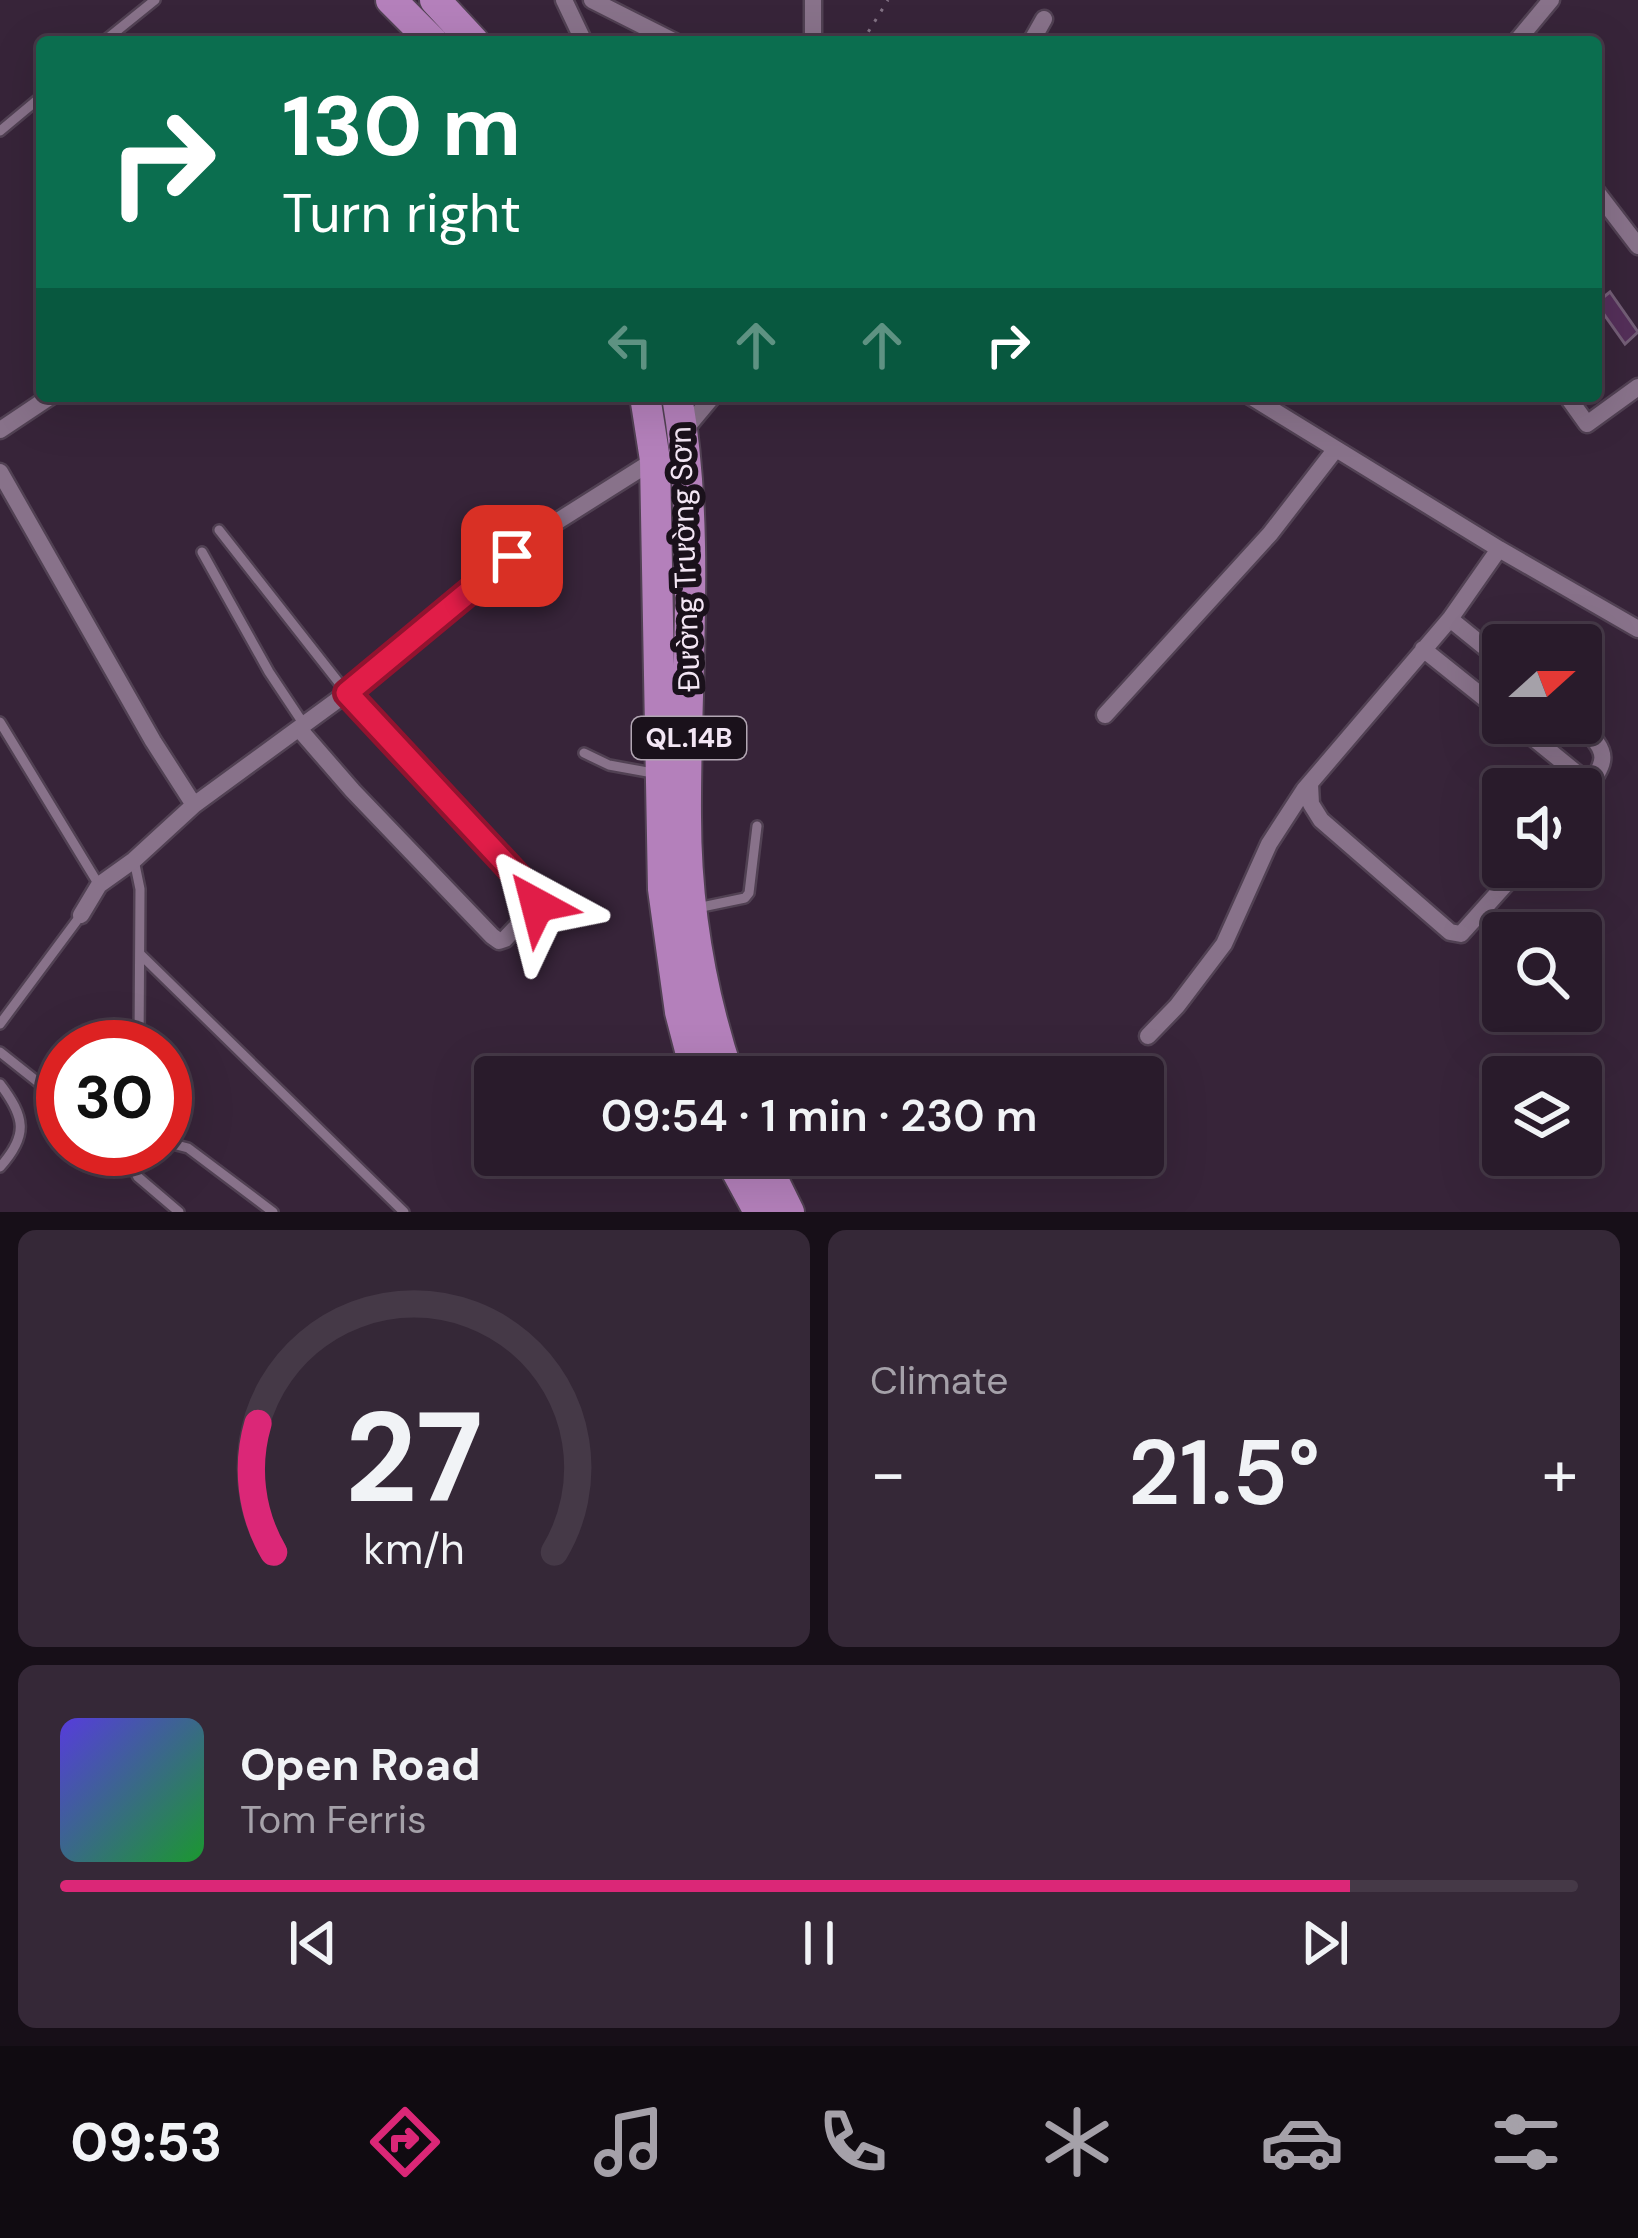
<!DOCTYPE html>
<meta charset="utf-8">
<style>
body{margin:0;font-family:"DM Sans",sans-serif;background:#352837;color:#f1f3f6;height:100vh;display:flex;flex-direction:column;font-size:45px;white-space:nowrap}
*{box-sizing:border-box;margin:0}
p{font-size:39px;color:#a5a1a9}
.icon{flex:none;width:66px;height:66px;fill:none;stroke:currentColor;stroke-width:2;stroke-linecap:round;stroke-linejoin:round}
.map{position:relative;height:1212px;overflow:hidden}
.panel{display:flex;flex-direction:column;gap:18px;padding:18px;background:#170f18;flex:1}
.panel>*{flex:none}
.guide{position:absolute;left:36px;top:36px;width:1566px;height:366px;border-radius:12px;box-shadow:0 12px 48px #0002,0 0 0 3px #453947;background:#0b6e4f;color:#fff;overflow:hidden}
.needle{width:78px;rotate:69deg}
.fabs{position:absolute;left:1482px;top:624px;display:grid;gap:24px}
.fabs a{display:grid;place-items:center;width:120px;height:120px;border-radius:12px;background:#291b2b;box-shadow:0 12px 48px #0002,0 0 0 3px #453947;font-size:60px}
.speed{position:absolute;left:36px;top:1020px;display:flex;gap:24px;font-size:60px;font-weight:700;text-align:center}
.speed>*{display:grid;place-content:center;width:156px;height:156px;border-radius:50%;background:#291b2b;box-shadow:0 12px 48px #0002,0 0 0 3px #453947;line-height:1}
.speed .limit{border:18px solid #d22;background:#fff;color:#111}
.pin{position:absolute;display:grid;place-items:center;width:102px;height:102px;color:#fff;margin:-51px;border-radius:24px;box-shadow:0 6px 18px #0006}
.me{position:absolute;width:132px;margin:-66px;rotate:322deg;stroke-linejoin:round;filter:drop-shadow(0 0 9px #0008)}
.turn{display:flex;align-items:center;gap:42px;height:252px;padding:0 48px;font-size:54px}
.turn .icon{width:156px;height:156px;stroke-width:2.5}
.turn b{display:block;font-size:84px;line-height:102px}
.lanes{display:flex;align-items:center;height:114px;padding:0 48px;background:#0003;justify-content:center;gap:60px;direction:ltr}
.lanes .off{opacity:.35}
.big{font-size:90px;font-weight:600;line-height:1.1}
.panel .tile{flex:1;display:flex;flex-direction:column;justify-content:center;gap:18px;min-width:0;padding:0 42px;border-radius:18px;background:#352837}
.panel .dial{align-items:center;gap:0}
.dial svg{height:312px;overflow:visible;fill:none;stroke:#453947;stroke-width:7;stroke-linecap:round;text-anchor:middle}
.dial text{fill:#f1f3f6;stroke:none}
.song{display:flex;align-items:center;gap:36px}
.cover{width:144px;height:144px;border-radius:18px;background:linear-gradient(135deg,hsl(250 70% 55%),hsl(130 70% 35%))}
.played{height:12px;border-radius:6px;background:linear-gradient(90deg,#db2777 85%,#453947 85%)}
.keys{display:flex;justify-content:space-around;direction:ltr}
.heat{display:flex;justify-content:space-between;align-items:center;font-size:66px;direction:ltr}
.panel .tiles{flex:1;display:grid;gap:18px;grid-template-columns:1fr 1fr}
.tile:last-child{grid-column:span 2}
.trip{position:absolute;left:474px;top:1056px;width:690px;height:120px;border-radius:12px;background:#291b2b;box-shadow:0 12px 48px #0002,0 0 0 3px #453947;font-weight:600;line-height:120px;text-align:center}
.menu{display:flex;height:192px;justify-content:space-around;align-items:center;background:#100b11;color:#a5a1a9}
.menu .icon{width:84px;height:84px}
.menu .on{color:#db2777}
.menu b{font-size:54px;color:#f1f3f6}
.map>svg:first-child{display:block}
</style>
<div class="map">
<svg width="1638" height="1212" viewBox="0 0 1638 1212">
<rect width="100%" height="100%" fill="#372439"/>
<path fill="#542f59" stroke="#735e76" stroke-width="3" d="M1610,292L1638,332L1625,344L1596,303Z"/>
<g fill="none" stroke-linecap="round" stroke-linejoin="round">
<defs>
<path id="service" d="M103,42L155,0
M0,131L42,96
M219,530L347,693
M202,552L269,672L305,726
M0,722L99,885
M584,753L609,765L653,773
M134,860L140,889L139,1047
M697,908L745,898L749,893L757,826
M141,955L404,1212
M0,1024L81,915
M0,1052L63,1102
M0,1084C25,1117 29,1135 0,1167
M165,1142L188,1148L273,1212
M123,1149L138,1177L179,1212"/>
<path id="minor" d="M564,0L584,42
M592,0L675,42
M813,42V0
M1031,42L1044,19
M1516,42L1551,0
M1596,191L1638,246
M1250,396L1499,549L1638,629
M1567,396L1587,424L1638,387
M0,430L51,396
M683,432L713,396
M0,472L153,741L194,805
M1450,619L1503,662
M1423,649L1503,713
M1105,715L1270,534L1335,450
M1515,723L1590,784
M1578,723C1611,753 1609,761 1581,794
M300,730L353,791L492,936L499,941L505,939L537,905L534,894L347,693
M1310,784L1311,804L1321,820L1450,932L1461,934L1521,867
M81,915L99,885L134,860L194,805L347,693L542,531L656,459
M1148,1036L1177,1006L1224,944L1269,844L1304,790L1450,619L1499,549"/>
<path id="trunk" d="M391,0L433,42
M435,0L474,42
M645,396L655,460L663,889L680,1012L697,1077
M677,396C701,535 685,677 686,816C686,904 701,994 729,1077
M728,1155L759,1212
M761,1155L789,1212"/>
</defs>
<use href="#service" stroke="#514153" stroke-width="14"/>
<use href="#minor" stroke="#514153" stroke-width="21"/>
<use href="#trunk" stroke="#514153" stroke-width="34"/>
<path stroke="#827284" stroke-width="3" stroke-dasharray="3 9" stroke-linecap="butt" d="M862,42L888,0"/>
<use href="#service" stroke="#88728a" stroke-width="9"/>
<use href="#minor" stroke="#88728a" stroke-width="16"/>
<use href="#trunk" stroke="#b480bb" stroke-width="30"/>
</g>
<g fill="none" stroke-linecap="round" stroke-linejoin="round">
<defs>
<path id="route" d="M512,556L347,693L534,894L537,905"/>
</defs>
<use href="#route" stroke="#92132f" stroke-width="30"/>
<use href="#route" stroke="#e11d48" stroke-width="21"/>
</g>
<g text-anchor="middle" stroke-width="12" stroke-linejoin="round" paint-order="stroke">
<rect fill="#1a111b" stroke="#b2a6b3" stroke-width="3" x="632" y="717" width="114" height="42" rx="9"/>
<g font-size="27" font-weight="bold" fill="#f3e6f4">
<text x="689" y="747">QL.14B</text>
</g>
<g font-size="30" fill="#f3e6f4" stroke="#1a111b">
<text transform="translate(685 559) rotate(-92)" y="10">Đường Trường Sơn</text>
</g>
</g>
</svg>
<div class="fabs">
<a><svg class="needle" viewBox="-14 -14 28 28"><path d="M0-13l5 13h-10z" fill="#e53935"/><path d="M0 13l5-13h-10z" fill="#a5a1a9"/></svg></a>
<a><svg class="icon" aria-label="sound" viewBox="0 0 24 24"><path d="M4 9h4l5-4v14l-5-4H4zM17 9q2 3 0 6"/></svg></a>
<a><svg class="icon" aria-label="search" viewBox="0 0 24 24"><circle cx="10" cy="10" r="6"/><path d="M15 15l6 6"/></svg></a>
<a><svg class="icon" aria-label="layers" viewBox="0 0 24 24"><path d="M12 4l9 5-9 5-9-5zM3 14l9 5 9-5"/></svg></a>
</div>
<div class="speed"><div class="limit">30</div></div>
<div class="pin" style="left:512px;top:556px;background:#d93025"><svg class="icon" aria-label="arrive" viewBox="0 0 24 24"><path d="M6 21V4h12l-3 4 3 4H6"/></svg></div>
<svg class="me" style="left:537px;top:905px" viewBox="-20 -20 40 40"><path d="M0-17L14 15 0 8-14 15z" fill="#e11d48" stroke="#fff" stroke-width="4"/></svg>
<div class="trip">09:54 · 1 min · 230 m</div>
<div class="guide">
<div class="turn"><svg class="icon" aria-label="right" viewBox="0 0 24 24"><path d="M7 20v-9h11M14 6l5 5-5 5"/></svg><div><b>130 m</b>Turn right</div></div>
<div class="lanes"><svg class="icon off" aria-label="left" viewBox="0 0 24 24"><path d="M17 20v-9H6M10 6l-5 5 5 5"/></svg><svg class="icon off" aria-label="ahead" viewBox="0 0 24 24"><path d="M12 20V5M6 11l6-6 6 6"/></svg><svg class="icon off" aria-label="ahead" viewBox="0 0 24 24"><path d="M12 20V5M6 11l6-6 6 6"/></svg><svg class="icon" aria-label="right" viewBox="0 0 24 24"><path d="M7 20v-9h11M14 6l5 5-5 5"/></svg></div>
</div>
</div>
<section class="panel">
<div class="tiles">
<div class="tile dial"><svg viewBox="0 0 100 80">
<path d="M14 69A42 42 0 1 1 86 69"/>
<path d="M14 69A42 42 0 0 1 10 36" stroke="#db2777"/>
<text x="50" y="56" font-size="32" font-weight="700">27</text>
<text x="50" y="72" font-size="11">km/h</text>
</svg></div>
<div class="tile"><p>Climate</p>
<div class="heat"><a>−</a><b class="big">21.5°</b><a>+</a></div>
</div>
<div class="tile">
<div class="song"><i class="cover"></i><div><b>Open Road</b><p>Tom Ferris</p></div></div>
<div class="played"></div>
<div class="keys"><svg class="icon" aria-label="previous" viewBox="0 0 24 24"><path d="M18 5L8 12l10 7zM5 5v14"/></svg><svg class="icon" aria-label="pause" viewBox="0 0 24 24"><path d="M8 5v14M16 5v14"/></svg><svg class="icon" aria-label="next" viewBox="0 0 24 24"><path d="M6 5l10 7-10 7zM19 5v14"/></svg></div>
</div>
</div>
</section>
<nav class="menu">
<b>09:53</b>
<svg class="icon on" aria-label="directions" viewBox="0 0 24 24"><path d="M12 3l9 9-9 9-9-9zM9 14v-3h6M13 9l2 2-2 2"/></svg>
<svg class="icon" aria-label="music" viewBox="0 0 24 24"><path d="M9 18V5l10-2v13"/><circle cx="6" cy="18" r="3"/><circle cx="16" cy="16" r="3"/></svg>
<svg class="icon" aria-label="phone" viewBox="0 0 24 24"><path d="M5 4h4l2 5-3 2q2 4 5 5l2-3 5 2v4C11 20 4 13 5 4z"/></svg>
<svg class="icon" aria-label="climate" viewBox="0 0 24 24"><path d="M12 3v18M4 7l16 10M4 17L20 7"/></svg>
<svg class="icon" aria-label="car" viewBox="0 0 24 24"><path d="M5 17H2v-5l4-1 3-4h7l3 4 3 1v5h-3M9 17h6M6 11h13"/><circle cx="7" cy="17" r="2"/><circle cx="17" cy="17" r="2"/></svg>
<svg class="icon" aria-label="filters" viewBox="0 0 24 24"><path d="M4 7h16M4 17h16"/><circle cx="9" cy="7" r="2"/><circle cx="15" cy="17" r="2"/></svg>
</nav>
